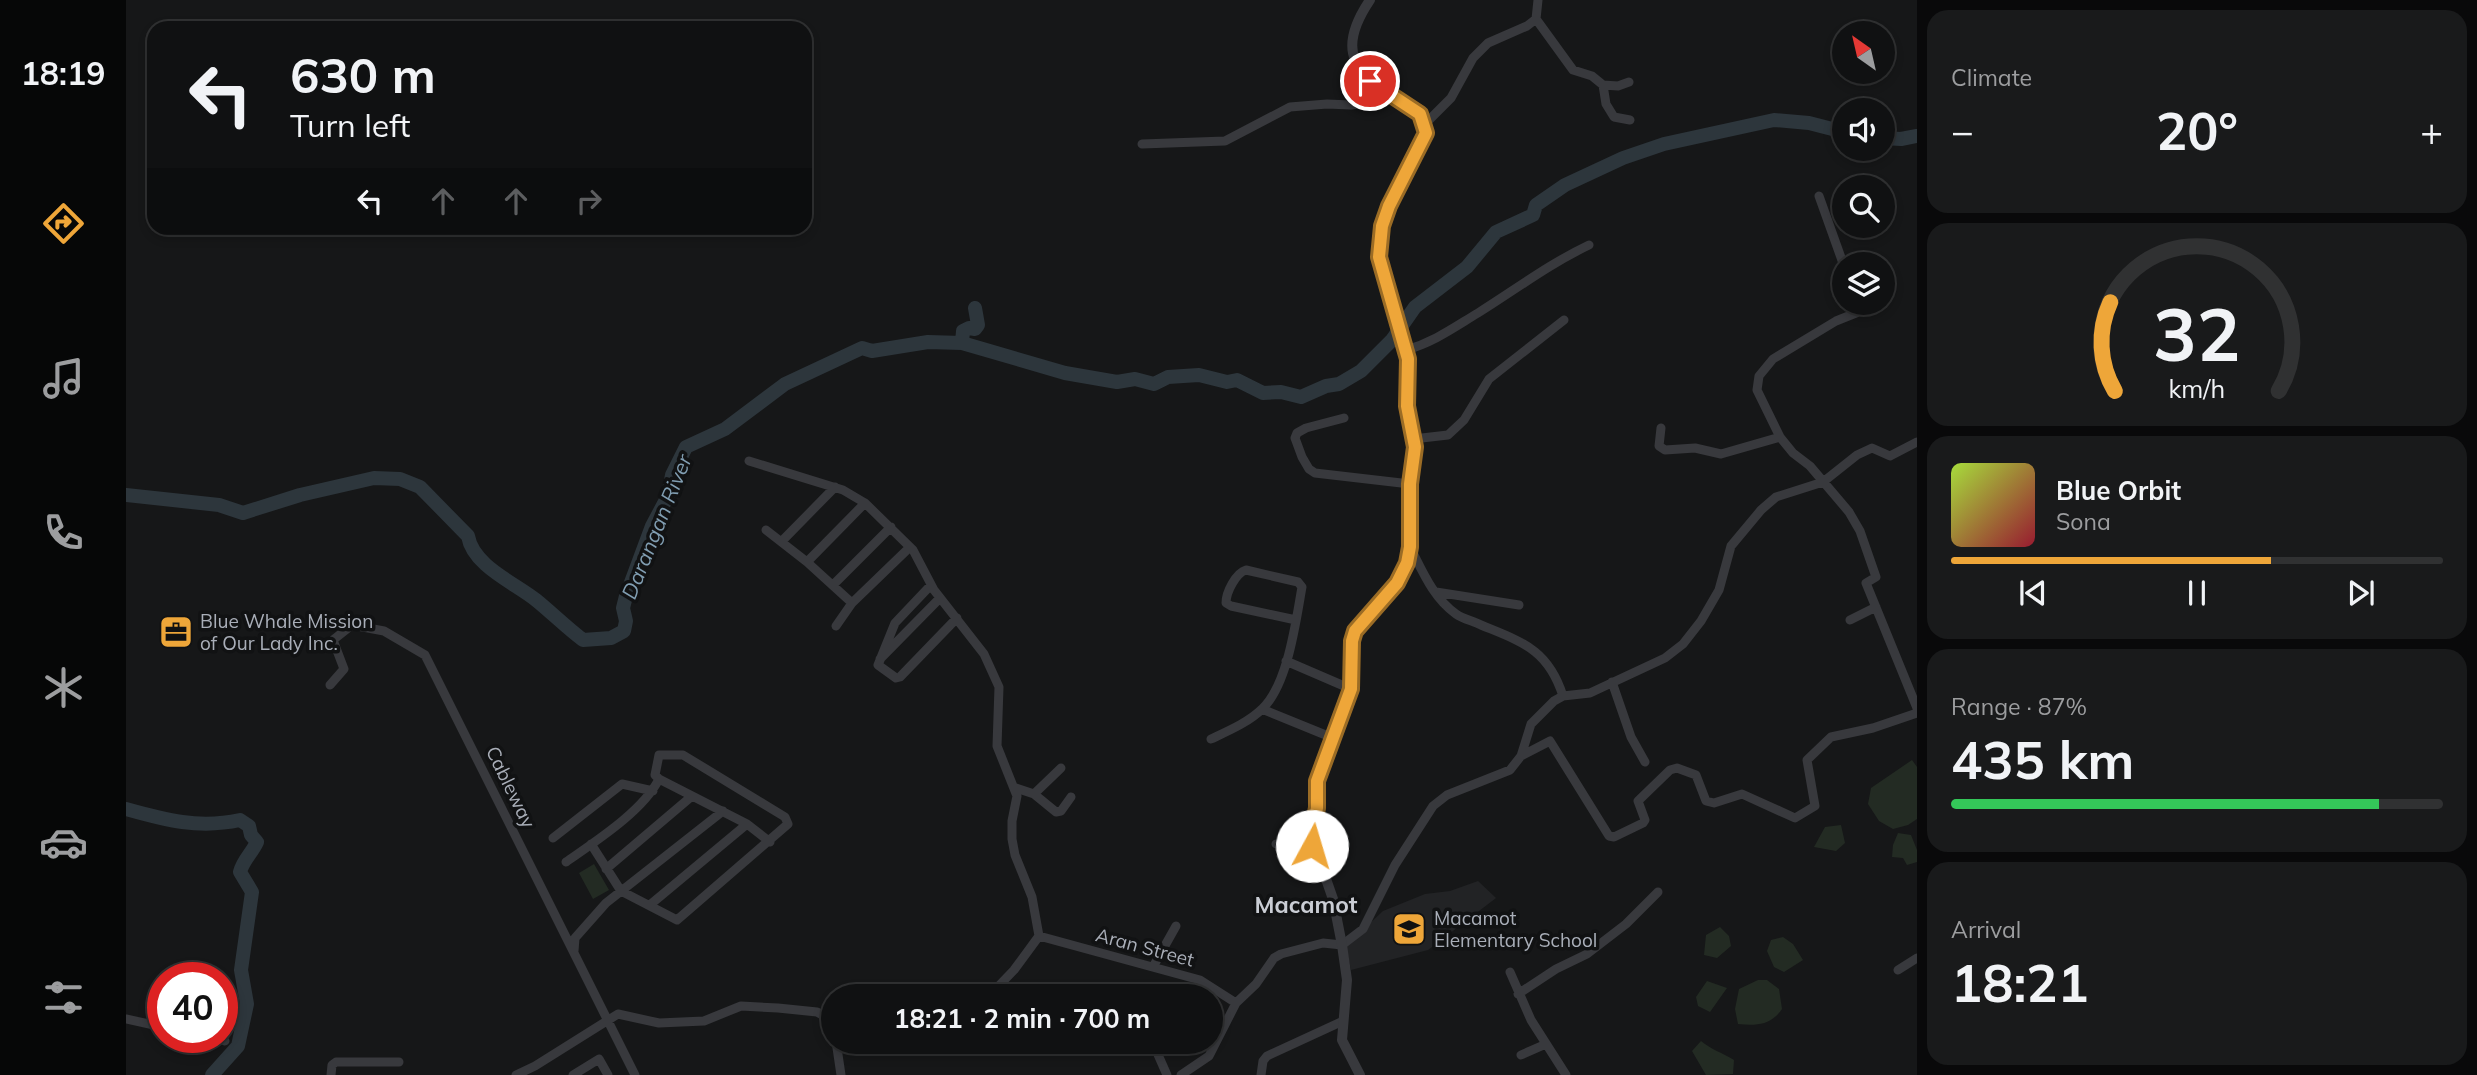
<!DOCTYPE html>
<meta charset="utf-8">
<style>
body{margin:0;font-family:Mulish,sans-serif;background:#191a1b;color:#f1f3f6;height:100vh;display:flex;flex-direction:column;font-size:26px;white-space:nowrap}
*{box-sizing:border-box;margin:0}
p{font-size:23px;color:#9c9d9f}
.icon{flex:none;width:38px;height:38px;fill:none;stroke:currentColor;stroke-width:2;stroke-linecap:round;stroke-linejoin:round}
.map{position:relative;flex:1;overflow:hidden}
.side{display:flex;flex-direction:column;gap:10px;padding:10px;background:#09090a;width:560px}
.side>*{flex:none}
.guide{position:absolute;left:21px;top:21px;width:665px;height:214px;border-radius:21px;box-shadow:0 4px 10px #0003,0 0 0 2px #303132;background:#101112;color:#f1f3f6;overflow:hidden}
.needle{width:46px;rotate:326deg}
.buttons{position:absolute;left:1706px;top:21px;display:grid;gap:14px}
.buttons a{display:grid;place-items:center;width:63px;height:63px;border-radius:50%;background:#101112;box-shadow:0 4px 10px #0003,0 0 0 2px #303132;font-size:35px}
.speed{position:absolute;left:21px;top:962px;display:flex;gap:14px;font-size:35px;font-weight:700;text-align:center}
.speed>*{display:grid;place-content:center;width:91px;height:91px;border-radius:50%;background:#101112;box-shadow:0 4px 10px #0003,0 0 0 2px #303132;line-height:1}
.speed .limit{border:10px solid #d22;background:#fff;color:#111}
.pin{position:absolute;display:grid;place-items:center;width:60px;height:60px;color:#fff;margin:-30px;border:4px solid #fff;border-radius:50%;box-shadow:0 2px 7px #0007}
.me{position:absolute;width:77px;margin:-38px;rotate:6deg;stroke-linejoin:round;filter:drop-shadow(0 0 5px #0008)}
.turn{display:flex;align-items:center;gap:24px;height:147px;padding:0 28px;font-size:32px}
.turn .icon{width:91px;height:91px;stroke-width:2.5}
.turn b{display:block;font-size:49px;line-height:60px}
.lanes{display:flex;align-items:center;height:66px;padding:0 28px;background:#0003;justify-content:center;gap:35px;direction:ltr}
.lanes .off{opacity:.35}
.big{font-size:52px;font-weight:700;line-height:1.1}
.side .widget{flex:1;display:flex;flex-direction:column;justify-content:center;gap:10px;min-width:0;padding:0 24px;border-radius:21px;background:#191a1b}
.side .dial{align-items:center;gap:0}
.dial svg{height:182px;overflow:visible;fill:none;stroke:#303132;stroke-width:7;stroke-linecap:round;text-anchor:middle}
.dial text{fill:#f1f3f6;stroke:none}
.song{display:flex;align-items:center;gap:21px}
.cover{width:84px;height:84px;border-radius:10px;background:linear-gradient(135deg,hsl(80 70% 55%),hsl(350 70% 35%))}
.played{height:7px;border-radius:4px;background:linear-gradient(90deg,#eea639 65%,#303132 65%)}
.keys{display:flex;justify-content:space-around;direction:ltr}
.heat{display:flex;justify-content:space-between;align-items:center;font-size:38px;direction:ltr}
.charge{height:10px;border-radius:5px;background:linear-gradient(90deg,#34c759 87%,#303132 0)}
.trip{position:absolute;left:695px;top:984px;width:402px;height:70px;border-radius:35px;background:#101112;box-shadow:0 4px 10px #0003,0 0 0 2px #303132;font-weight:700;line-height:70px;text-align:center}
main{display:flex;flex:1;min-height:0}
.dock{display:flex;flex-direction:column;width:126px;justify-content:space-around;align-items:center;background:#060707;color:#9c9d9f}
.dock .icon{width:49px;height:49px}
.dock .selected{color:#eea639}
.dock b{font-size:32px;color:#f1f3f6}
.map>svg:first-child{display:block}
</style>
<main>
<nav class="dock">
<b>18:19</b>
<svg class="icon selected" aria-label="directions" viewBox="0 0 24 24"><path d="M12 3l9 9-9 9-9-9zM9 14v-3h6M13 9l2 2-2 2"/></svg>
<svg class="icon" aria-label="music" viewBox="0 0 24 24"><path d="M9 18V5l10-2v13"/><circle cx="6" cy="18" r="3"/><circle cx="16" cy="16" r="3"/></svg>
<svg class="icon" aria-label="phone" viewBox="0 0 24 24"><path d="M5 4h4l2 5-3 2q2 4 5 5l2-3 5 2v4C11 20 4 13 5 4z"/></svg>
<svg class="icon" aria-label="climate" viewBox="0 0 24 24"><path d="M12 3v18M4 7l16 10M4 17L20 7"/></svg>
<svg class="icon" aria-label="car" viewBox="0 0 24 24"><path d="M5 17H2v-5l4-1 3-4h7l3 4 3 1v5h-3M9 17h6M6 11h13"/><circle cx="7" cy="17" r="2"/><circle cx="17" cy="17" r="2"/></svg>
<svg class="icon" aria-label="filters" viewBox="0 0 24 24"><path d="M4 7h16M4 17h16"/><circle cx="9" cy="7" r="2"/><circle cx="15" cy="17" r="2"/></svg>
</nav>
<div class="map">
<svg width="1791" height="1075" viewBox="0 0 1791 1075">
<rect width="100%" height="100%" fill="#161718"/>
<path fill="#222325" d="M1352,881L1370,898L1302,950L1225,970L1220,946L1257,911L1299,894L1324,891Z"/>
<path fill="#232b23" d="M1786,760L1791,767V819L1782,825L1767,829L1753,821L1742,804L1745,788Z
M1715,825L1719,843L1710,851L1688,847L1699,827Z
M1772,833L1785,835L1791,850V862L1781,865L1777,858L1766,857L1767,845Z
M468,864L483,890L467,899L453,873Z
M1594,927L1603,936L1605,946L1591,958L1578,955L1580,935Z
M1657,937L1667,944L1677,960L1658,972L1648,967L1641,951L1645,940Z
M1632,980H1641L1653,989L1656,1009C1645,1025 1631,1026 1612,1024L1609,1009L1613,989Z
M1581,981L1601,988L1584,1012L1572,1006L1570,997Z
M1575,1041C1584,1049 1597,1053 1608,1060L1607,1074L1580,1075L1566,1051Z"/>
<g fill="none" stroke-linecap="round" stroke-linejoin="round">
<path stroke="#2d363c" stroke-width="14" d="M1757,138L1775,139L1791,136
M836,343L939,373L991,382L1009,379L1028,384L1042,377L1073,375L1101,382L1111,380L1137,393L1155,392L1175,397L1200,386L1213,384L1235,371L1266,340L1289,307L1341,267L1370,232L1407,215L1410,205L1439,185L1497,158L1538,144L1648,120L1683,123L1718,132
M0,495L93,505L117,513L174,495L248,478L274,479L294,487L342,536C347,566 389,583 410,600C426,613 441,628 457,640L485,638L498,631L500,621L497,608L500,596L526,526L542,496L546,475L560,447L599,429L659,384L736,348L746,351L802,342L836,343L837,331L843,328L849,329L852,325L849,308
M0,809C39,820 73,829 114,820L123,826L125,835L131,842C126,853 117,860 114,872L126,892L115,970L121,1004L112,1046L86,1075"/>
<path stroke="#38393d" stroke-width="9" d="M1412,0L1410,19L1447,70L1466,76L1477,85L1480,104L1488,117L1504,120
M1477,85L1492,86L1503,82
M1299,124L1325,98L1347,58L1362,43L1401,26L1410,19
M1016,144L1099,141L1164,107L1201,104L1225,105L1240,103L1263,93
M1693,196L1718,266
M1730,303V313L1710,321L1647,359L1633,376L1631,390L1654,437L1667,453L1684,466L1723,512L1734,531L1750,577L1740,583L1791,708
M1280,350C1308,342 1327,328 1352,313C1389,290 1423,264 1463,245
M1218,418L1180,428L1171,433L1169,438L1176,457L1183,469L1189,473L1284,484
M1535,428L1533,446L1539,450L1569,448L1595,454L1654,437
M1287,439L1322,435L1338,420L1363,379L1438,320
M623,461L717,490L739,503L787,550L808,590L858,654L873,687L871,746L891,796L886,821V839L889,855L906,897L913,936
M640,530L681,562L726,603
M656,541L709,487
M1284,547C1296,570 1307,598 1330,614C1337,619 1347,621 1355,625C1396,642 1422,649 1437,696
M681,562L739,503
M707,585L765,527
M805,585L769,623L752,665L770,678L774,677L831,618
M1310,592L1393,605
M1724,620L1750,607
M710,626L726,603L784,547
M754,659L814,598
M1160,661L1225,689
M1486,682L1505,737L1519,762
M204,685L218,669L207,640L226,625L258,631L299,655L509,1075
M1136,709L1207,738
M1085,739C1102,731 1123,722 1136,709C1162,685 1170,620 1176,587L1172,582L1120,570C1110,573 1100,592 1100,603L1105,606L1170,620
M1395,756L1424,741L1483,836L1488,837L1517,823L1519,820L1512,801L1544,770L1551,768L1570,775L1580,801L1588,803L1616,794L1669,818L1689,806L1681,760L1705,737L1747,728L1791,713
M890,788L908,794L930,812L935,811L945,797
M908,794L935,768
M427,838L496,784L527,791
M465,844L495,891L551,920L662,824L659,817L557,755H533L529,775L533,779
M1150,844L1186,842
M440,862C470,841 517,811 533,779L621,824L644,842
M480,869L566,796
M525,904L621,824
M913,936L1074,980L1110,1003
M448,951L449,938L480,903L597,811
M1027,967L1050,926
M1772,970L1791,958
M1384,972L1405,1020L1440,1075
M1392,994L1430,969L1461,954L1500,924L1532,892
M863,996L888,970L913,936
M0,1019L37,1027
M91,1038L99,1041
M710,1041L715,1075
M1026,1041L1041,1075
M1395,1055L1420,1044
M205,1075L206,1065L210,1062H273
M390,1075L409,1066L492,1014L533,1023L578,1021L615,1006L652,1008L691,1012L707,1021
M447,1075L473,1059L482,1075
M1055,1075L1083,1056L1110,1003L1130,984L1148,958L1155,954L1197,943L1216,945L1237,929L1269,865L1307,806L1321,795L1384,770L1395,756L1405,724L1428,701L1437,696L1464,693L1539,658L1557,644L1575,621L1593,590L1605,546L1635,510L1650,497L1697,482L1731,455L1746,448L1764,456L1791,442
M1135,1075L1137,1061L1141,1056L1217,1021"/>
<path stroke="#38393d" stroke-width="10" d="M1234,1075L1216,1040L1221,980L1216,945L1207,899L1185,836L1191,808V781L1225,689L1226,641L1229,630L1271,583L1281,563L1284,547V484L1289,447L1281,406L1282,359L1253,257L1257,226L1263,206L1301,133C1294,82 1184,89 1244,0"/>
</g>
<g fill="none" stroke-linecap="round" stroke-linejoin="round">
<defs>
<path id="route" d="M1186,846L1185,836L1191,808V781L1225,689L1226,641L1229,631L1271,583L1281,563L1284,547V484L1289,447L1281,406L1282,359L1253,257L1256,226L1263,206L1300,133L1294,114L1244,81"/>
</defs>
<use href="#route" stroke="#9b6c25" stroke-width="18"/>
<use href="#route" stroke="#eea639" stroke-width="12"/>
</g>
<defs>
<symbol id="office-square" viewBox="-11 -11 22 22"><rect x="-9" y="-9" width="18" height="18" rx="4" fill="#eea639" stroke="#111213"/><path d="M-6-3h4V-5.5h4V-3h4V5H-6ZM-1-4.5V-3h2v-1.5ZM-6 0V1H6V0Z" fill="#111"/></symbol>
<symbol id="school-square" viewBox="-11 -11 22 22"><rect x="-9" y="-9" width="18" height="18" rx="4" fill="#eea639" stroke="#111213"/><path d="M0-5L7-2L0 1L-7-2ZM-4 1L0 2.5L4 1V4Q0 6-4 4Z" fill="#111"/></symbol>
</defs>
<g fill-rule="evenodd">
<use href="#office-square" x="31" y="613" width="38" height="38"/>
<use href="#school-square" x="1264" y="910" width="38" height="38"/>
</g>
<g text-anchor="middle" stroke-width="7" stroke-linejoin="round" paint-order="stroke">
<g font-size="19" fill="#a9aeb8" stroke="#111213" text-anchor="start">
<text x="74" y="628">Blue Whale Mission<tspan x="74" dy="22">of Our Lady Inc.</tspan></text>
<text x="1308" y="925">Macamot<tspan x="1308" dy="22">Elementary School</tspan></text>
</g>
<g font-size="19" fill="#a9aeb8" stroke="#111213">
<text transform="translate(385 787) rotate(64)" y="7">Cableway</text>
<text transform="translate(1019 947) rotate(15)" y="7">Aran Street</text>
</g>
<g font-size="21" font-style="italic" fill="#819eb2" stroke="#111213">
<text transform="translate(531 527) rotate(-68)" y="7">Darangan River</text>
</g>
<g font-size="23" font-weight="bold" fill="#cacdd4" stroke="#111213">
<text x="1180" y="913">Macamot</text>
</g>
</g>
</svg>
<div class="buttons">
<a><svg class="needle" viewBox="-14 -14 28 28"><path d="M0-13l5 13h-10z" fill="#e53935"/><path d="M0 13l5-13h-10z" fill="#9c9d9f"/></svg></a>
<a><svg class="icon" aria-label="sound" viewBox="0 0 24 24"><path d="M4 9h4l5-4v14l-5-4H4zM17 9q2 3 0 6"/></svg></a>
<a><svg class="icon" aria-label="search" viewBox="0 0 24 24"><circle cx="10" cy="10" r="6"/><path d="M15 15l6 6"/></svg></a>
<a><svg class="icon" aria-label="layers" viewBox="0 0 24 24"><path d="M12 4l9 5-9 5-9-5zM3 14l9 5 9-5"/></svg></a>
</div>
<div class="speed"><div class="limit">40</div></div>
<div class="pin" style="left:1244px;top:81px;background:#d93025"><svg class="icon" aria-label="arrive" viewBox="0 0 24 24"><path d="M6 21V4h12l-3 4 3 4H6"/></svg></div>
<svg class="me" style="left:1186px;top:846px" viewBox="-20 -20 40 40"><circle r="19" fill="#fff"/><path d="M0-13L10 11 0 6-10 11z" fill="#eea639"/></svg>
<div class="trip">18:21 · 2 min · 700 m</div>
<div class="guide">
<div class="turn"><svg class="icon" aria-label="left" viewBox="0 0 24 24"><path d="M17 20v-9H6M10 6l-5 5 5 5"/></svg><div><b>630 m</b>Turn left</div></div>
<div class="lanes"><svg class="icon" aria-label="left" viewBox="0 0 24 24"><path d="M17 20v-9H6M10 6l-5 5 5 5"/></svg><svg class="icon off" aria-label="ahead" viewBox="0 0 24 24"><path d="M12 20V5M6 11l6-6 6 6"/></svg><svg class="icon off" aria-label="ahead" viewBox="0 0 24 24"><path d="M12 20V5M6 11l6-6 6 6"/></svg><svg class="icon off" aria-label="right" viewBox="0 0 24 24"><path d="M7 20v-9h11M14 6l5 5-5 5"/></svg></div>
</div>
</div>
<section class="side">
<div class="widget"><p>Climate</p>
<div class="heat"><a>−</a><b class="big">20°</b><a>+</a></div>
</div>
<div class="widget dial"><svg viewBox="0 0 100 80">
<path d="M14 69A42 42 0 1 1 86 69"/>
<path d="M14 69A42 42 0 0 1 12 30" stroke="#eea639"/>
<text x="50" y="56" font-size="32" font-weight="700">32</text>
<text x="50" y="72" font-size="11">km/h</text>
</svg></div>
<div class="widget">
<div class="song"><i class="cover"></i><div><b>Blue Orbit</b><p>Sona</p></div></div>
<div class="played"></div>
<div class="keys"><svg class="icon" aria-label="previous" viewBox="0 0 24 24"><path d="M18 5L8 12l10 7zM5 5v14"/></svg><svg class="icon" aria-label="pause" viewBox="0 0 24 24"><path d="M8 5v14M16 5v14"/></svg><svg class="icon" aria-label="next" viewBox="0 0 24 24"><path d="M6 5l10 7-10 7zM19 5v14"/></svg></div>
</div>
<div class="widget"><p>Range · 87%</p><b class="big">435 km</b><div class="charge"></div></div>
<div class="widget"><p>Arrival</p><b class="big">18:21</b></div>
</section>
</main>
